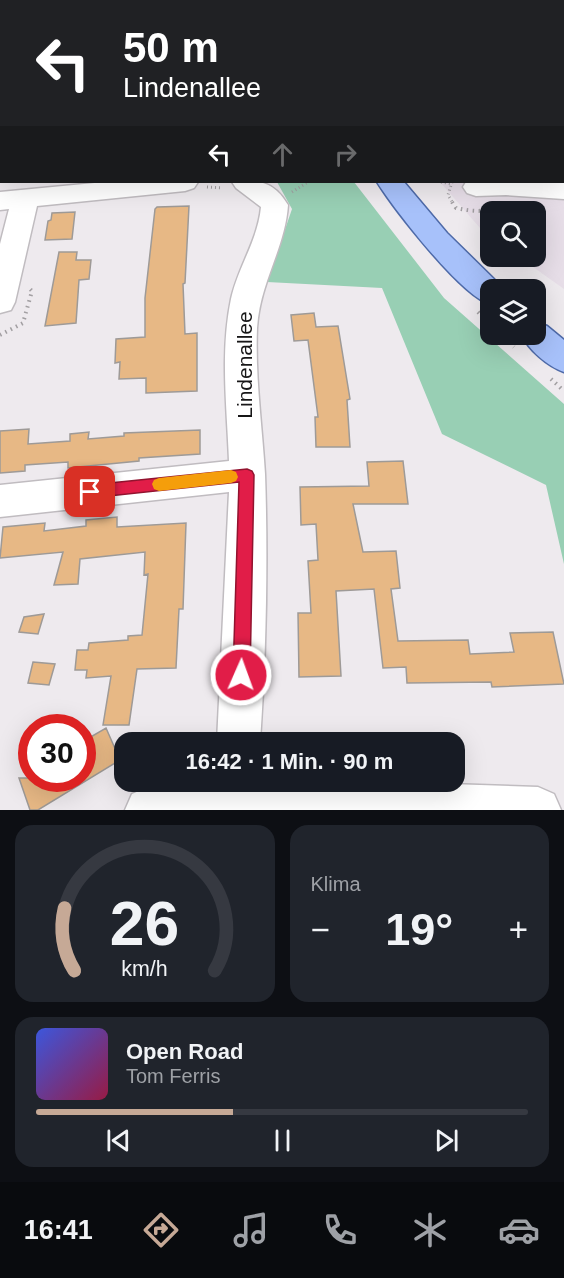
<!DOCTYPE html>
<html lang="de">
<meta charset="utf-8">
<style>
body{margin:0;font-family:Helvetica,sans-serif;background:#20242c;color:#f1f3f6;height:100vh;display:flex;flex-direction:column;font-size:22px;white-space:nowrap}
*{box-sizing:border-box;margin:0}
p{font-size:20px;color:#9ea1a6}
.icon{flex:none;width:33px;height:33px;fill:none;stroke:currentColor;stroke-width:2;stroke-linecap:round;stroke-linejoin:round}
.map{position:relative;height:810px;overflow:hidden}
.drawer{display:flex;flex-direction:column;gap:15px;padding:15px;background:#0d0f14;flex:1}
.drawer>*{flex:none}
.hud{position:absolute;left:0px;top:0px;width:564px;height:183px;box-shadow:0 6px 24px #0002;background:#202124;color:#fff;overflow:hidden}
.fabs{position:absolute;left:480px;top:201px;display:grid;gap:12px}
.fabs a{display:grid;place-items:center;width:66px;height:66px;border-radius:12px;background:#171b24;box-shadow:0 6px 24px #0002;font-size:30px}
.speed{position:absolute;left:18px;top:714px;display:flex;gap:12px;font-size:30px;font-weight:700;text-align:center}
.speed>*{display:grid;place-content:center;width:78px;height:78px;border-radius:50%;background:#171b24;box-shadow:0 6px 24px #0002;line-height:1}
.speed .limit{border:9px solid #d22;background:#fff;color:#111}
.pin{position:absolute;display:grid;place-items:center;width:51px;height:51px;color:#fff;margin:-26px;border-radius:12px;box-shadow:0 3px 9px #0006}
.me{position:absolute;width:66px;margin:-33px;rotate:2deg;stroke-linejoin:round;filter:drop-shadow(0 0 4px #0008)}
.turn{display:flex;align-items:center;gap:21px;height:126px;padding:0 24px;font-size:27px}
.turn .icon{width:78px;height:78px;stroke-width:2.5}
.turn b{display:block;font-size:42px;line-height:51px}
.lanes{display:flex;align-items:center;height:57px;padding:0 24px;background:#0003;justify-content:center;gap:30px;direction:ltr}
.lanes .off{opacity:.35}
.big{font-size:45px;font-weight:800;line-height:1.1}
.drawer .widget{flex:1;display:flex;flex-direction:column;justify-content:center;gap:9px;min-width:0;padding:0 21px;border-radius:18px;background:#20242c}
.drawer .dial{align-items:center;gap:0}
.dial svg{height:156px;overflow:visible;fill:none;stroke:#363941;stroke-width:7;stroke-linecap:round;text-anchor:middle}
.dial text{fill:#f1f3f6;stroke:none}
.song{display:flex;align-items:center;gap:18px}
.cover{width:72px;height:72px;border-radius:9px;background:linear-gradient(135deg,hsl(230 70% 55%),hsl(340 70% 35%))}
.played{height:6px;border-radius:3px;background:linear-gradient(90deg,#c6a996 40%,#363941 40%)}
.keys{display:flex;justify-content:space-around;direction:ltr}
.heat{display:flex;justify-content:space-between;align-items:center;font-size:33px;direction:ltr}
.drawer .tiles{flex:1;display:grid;gap:15px;grid-template-columns:1fr 1fr}
.widget:last-child{grid-column:span 2}
.trip{position:absolute;left:114px;top:732px;width:351px;height:60px;border-radius:18px;background:#171b24;box-shadow:0 6px 24px #0002;font-weight:800;line-height:60px;text-align:center}
.tab-bar{display:flex;height:96px;justify-content:space-around;align-items:center;background:#090b0e;color:#9ea1a6}
.tab-bar .icon{width:42px;height:42px}
.tab-bar .selected{color:#c6a996}
.tab-bar b{font-size:27px;color:#f1f3f6}
.map>svg:first-child{display:block}
</style>
<div class="map">
<svg width="564" height="810" viewBox="0 0 564 810">
<rect width="100%" height="100%" fill="#eeeaee"/>
<path fill="#e7dee8" d="M409,0H564V289L519,257L536,256V212H490V236L480,228L440,182H562V2Z"/>
<path fill="#98cfb4" d="M0,0H262L263,1L2,2L0,54Z
M277,182H354L444,298L564,404V564L546,485L442,434L382,288L267,282L292,209Z"/>
<path fill="#e7b885" stroke="#9e9a97" stroke-width="1.5" d="M189,206L185,283L183,284L185,334L197,333V391L146,393V378L119,379L120,362L115,363L116,339L145,337V298L155,209L157,207Z
M75,212L72,239L45,240L48,221L51,220L52,213Z
M59,252H77L76,260H91L89,279L79,280L76,323L45,326Z
M314,313L316,327L338,326L350,399L347,400L350,447H316L315,417H318L308,340L294,341L291,315Z
M29,429L28,444L70,441V434L89,432L88,439L124,436V433L200,430V454L139,458V461L68,468V462L25,465V471L0,473V431Z
M403,461L408,504H353L363,552L396,551L400,588L391,589L398,641L468,640L470,654L514,652L510,633L553,632L564,684L492,687L491,682L407,683L406,667L383,668L374,589L336,591L341,676L299,677L298,613H311L308,561L318,560L316,524L301,525L300,487L369,486L367,462Z
M117,517V527L186,523L183,609H179L176,668L137,669L129,725H103L111,676L86,678L87,670H75L77,650H88L89,643L128,640V636L142,635L148,574L144,575L145,552L80,559L78,584L54,585L63,552L0,558L3,527L45,523L44,531L86,526V520Z
M44,614L38,634L19,632L24,617Z
M33,662L55,664L49,685L28,683Z
M106,728L120,760L38,810H30L19,778H82V742Z"/>
<g fill="none" stroke-linecap="round" stroke-linejoin="round">
<defs>
<path id="minor" d="M564,181V199L506,195L476,196L467,193L463,187L466,182Z
M105,182H198L194,188L185,191L37,206L15,302L11,310L0,313V244L9,209L0,210V192Z
M232,182C258,179 274,181 288,205C285,249 260,281 257,328C255,377 262,425 265,474C268,560 266,656 260,742H217L229,492L0,517V485L229,461C227,408 220,352 231,299C238,267 258,240 261,207L236,188Z
M180,782H389L538,787L554,794L561,810H125L132,794L148,787Z"/>
<path id="major" d="M287,0H307L308,2H287Z
M377,182H404L447,233L500,285L503,290H490V304C462,297 394,209 377,182Z
M536,322L547,326L564,340V372C547,366 529,350 521,334H536Z"/>
<path id="highway" d="M0,0L10,2H2V11Z
M55,0H84L85,2H56Z
M106,0H144L105,2Z
M209,0H253L208,2Z
M312,0H332L311,2Z"/>
</defs>
<use href="#minor" stroke="#c0bcc0" stroke-width="3"/>
<use href="#major" stroke="#4e6aa8" stroke-width="3"/>
<use href="#highway" stroke="#4e6aa8" stroke-width="3"/>
<path stroke="#a29fa2" stroke-width="3" stroke-dasharray="1 3" stroke-linecap="butt" d="M441,182L452,184
M452,182L448,195L453,203
M207,187L223,188
M292,192L308,182"/>
<path stroke="#a29fa2" stroke-width="4" stroke-dasharray="1.5 4.5" stroke-linecap="butt" d="M452,202L456,208C471,211 484,213 498,207
M478,312L490,324
M501,334L514,347
M0,335L23,323L32,291L28,287
M551,379L564,391"/>
<use href="#minor" fill="#fff" fill-rule="evenodd"/>
<use href="#major" fill="#a7c1fa" fill-rule="evenodd"/>
<use href="#highway" fill="#6c97f6" fill-rule="evenodd"/>
</g>
<path fill="#e11d48" stroke="#92132f" stroke-width="1.5" d="M247,469L252,471L254,475L250,675L247,681L241,684L235,681L233,675L239,482L90,498L85,496L82,492L85,487L90,485Z"/>
<path fill="#f59e0b" d="M231,470L236,472L238,477L236,481L231,483L159,491L154,489L152,484L154,480L159,478Z"/>
<g text-anchor="middle" stroke-width="4.5" stroke-linejoin="round" paint-order="stroke">
<g font-size="21" fill="#171617" stroke="#fff">
<text transform="translate(245 365) rotate(-90)" y="7">Lindenallee</text>
</g>
</g>
</svg>
<div class="fabs">
<a><svg class="icon" aria-label="search" viewBox="0 0 24 24"><circle cx="10" cy="10" r="6"/><path d="M15 15l6 6"/></svg></a>
<a><svg class="icon" aria-label="layers" viewBox="0 0 24 24"><path d="M12 4l9 5-9 5-9-5zM3 14l9 5 9-5"/></svg></a>
</div>
<div class="speed"><div class="limit">30</div></div>
<div class="pin" style="left:90px;top:492px;background:#d93025"><svg class="icon" aria-label="arrive" viewBox="0 0 24 24"><path d="M6 21V4h12l-3 4 3 4H6"/></svg></div>
<svg class="me" style="left:241px;top:675px" viewBox="-20 -20 40 40"><circle r="17" fill="#e11d48" stroke="#fff" stroke-width="3"/><path d="M0-11L8 9 0 5-8 9z" fill="#fff"/></svg>
<div class="trip">16:42 · 1 Min. · 90 m</div>
<div class="hud">
<div class="turn"><svg class="icon" aria-label="left" viewBox="0 0 24 24"><path d="M17 20v-9H6M10 6l-5 5 5 5"/></svg><div><b>50 m</b>Lindenallee</div></div>
<div class="lanes"><svg class="icon" aria-label="left" viewBox="0 0 24 24"><path d="M17 20v-9H6M10 6l-5 5 5 5"/></svg><svg class="icon off" aria-label="ahead" viewBox="0 0 24 24"><path d="M12 20V5M6 11l6-6 6 6"/></svg><svg class="icon off" aria-label="right" viewBox="0 0 24 24"><path d="M7 20v-9h11M14 6l5 5-5 5"/></svg></div>
</div>
</div>
<section class="drawer">
<div class="tiles">
<div class="widget dial"><svg viewBox="0 0 100 80">
<path d="M14 69A42 42 0 1 1 86 69"/>
<path d="M14 69A42 42 0 0 1 9 37" stroke="#c6a996"/>
<text x="50" y="56" font-size="32" font-weight="700">26</text>
<text x="50" y="72" font-size="11">km/h</text>
</svg></div>
<div class="widget"><p>Klima</p>
<div class="heat"><a>−</a><b class="big">19°</b><a>+</a></div>
</div>
<div class="widget">
<div class="song"><i class="cover"></i><div><b>Open Road</b><p>Tom Ferris</p></div></div>
<div class="played"></div>
<div class="keys"><svg class="icon" aria-label="previous" viewBox="0 0 24 24"><path d="M18 5L8 12l10 7zM5 5v14"/></svg><svg class="icon" aria-label="pause" viewBox="0 0 24 24"><path d="M8 5v14M16 5v14"/></svg><svg class="icon" aria-label="next" viewBox="0 0 24 24"><path d="M6 5l10 7-10 7zM19 5v14"/></svg></div>
</div>
</div>
</section>
<nav class="tab-bar">
<b>16:41</b>
<svg class="icon selected" aria-label="directions" viewBox="0 0 24 24"><path d="M12 3l9 9-9 9-9-9zM9 14v-3h6M13 9l2 2-2 2"/></svg>
<svg class="icon" aria-label="music" viewBox="0 0 24 24"><path d="M9 18V5l10-2v13"/><circle cx="6" cy="18" r="3"/><circle cx="16" cy="16" r="3"/></svg>
<svg class="icon" aria-label="phone" viewBox="0 0 24 24"><path d="M5 4h4l2 5-3 2q2 4 5 5l2-3 5 2v4C11 20 4 13 5 4z"/></svg>
<svg class="icon" aria-label="climate" viewBox="0 0 24 24"><path d="M12 3v18M4 7l16 10M4 17L20 7"/></svg>
<svg class="icon" aria-label="car" viewBox="0 0 24 24"><path d="M5 17H2v-5l4-1 3-4h7l3 4 3 1v5h-3M9 17h6M6 11h13"/><circle cx="7" cy="17" r="2"/><circle cx="17" cy="17" r="2"/></svg>
</nav>
